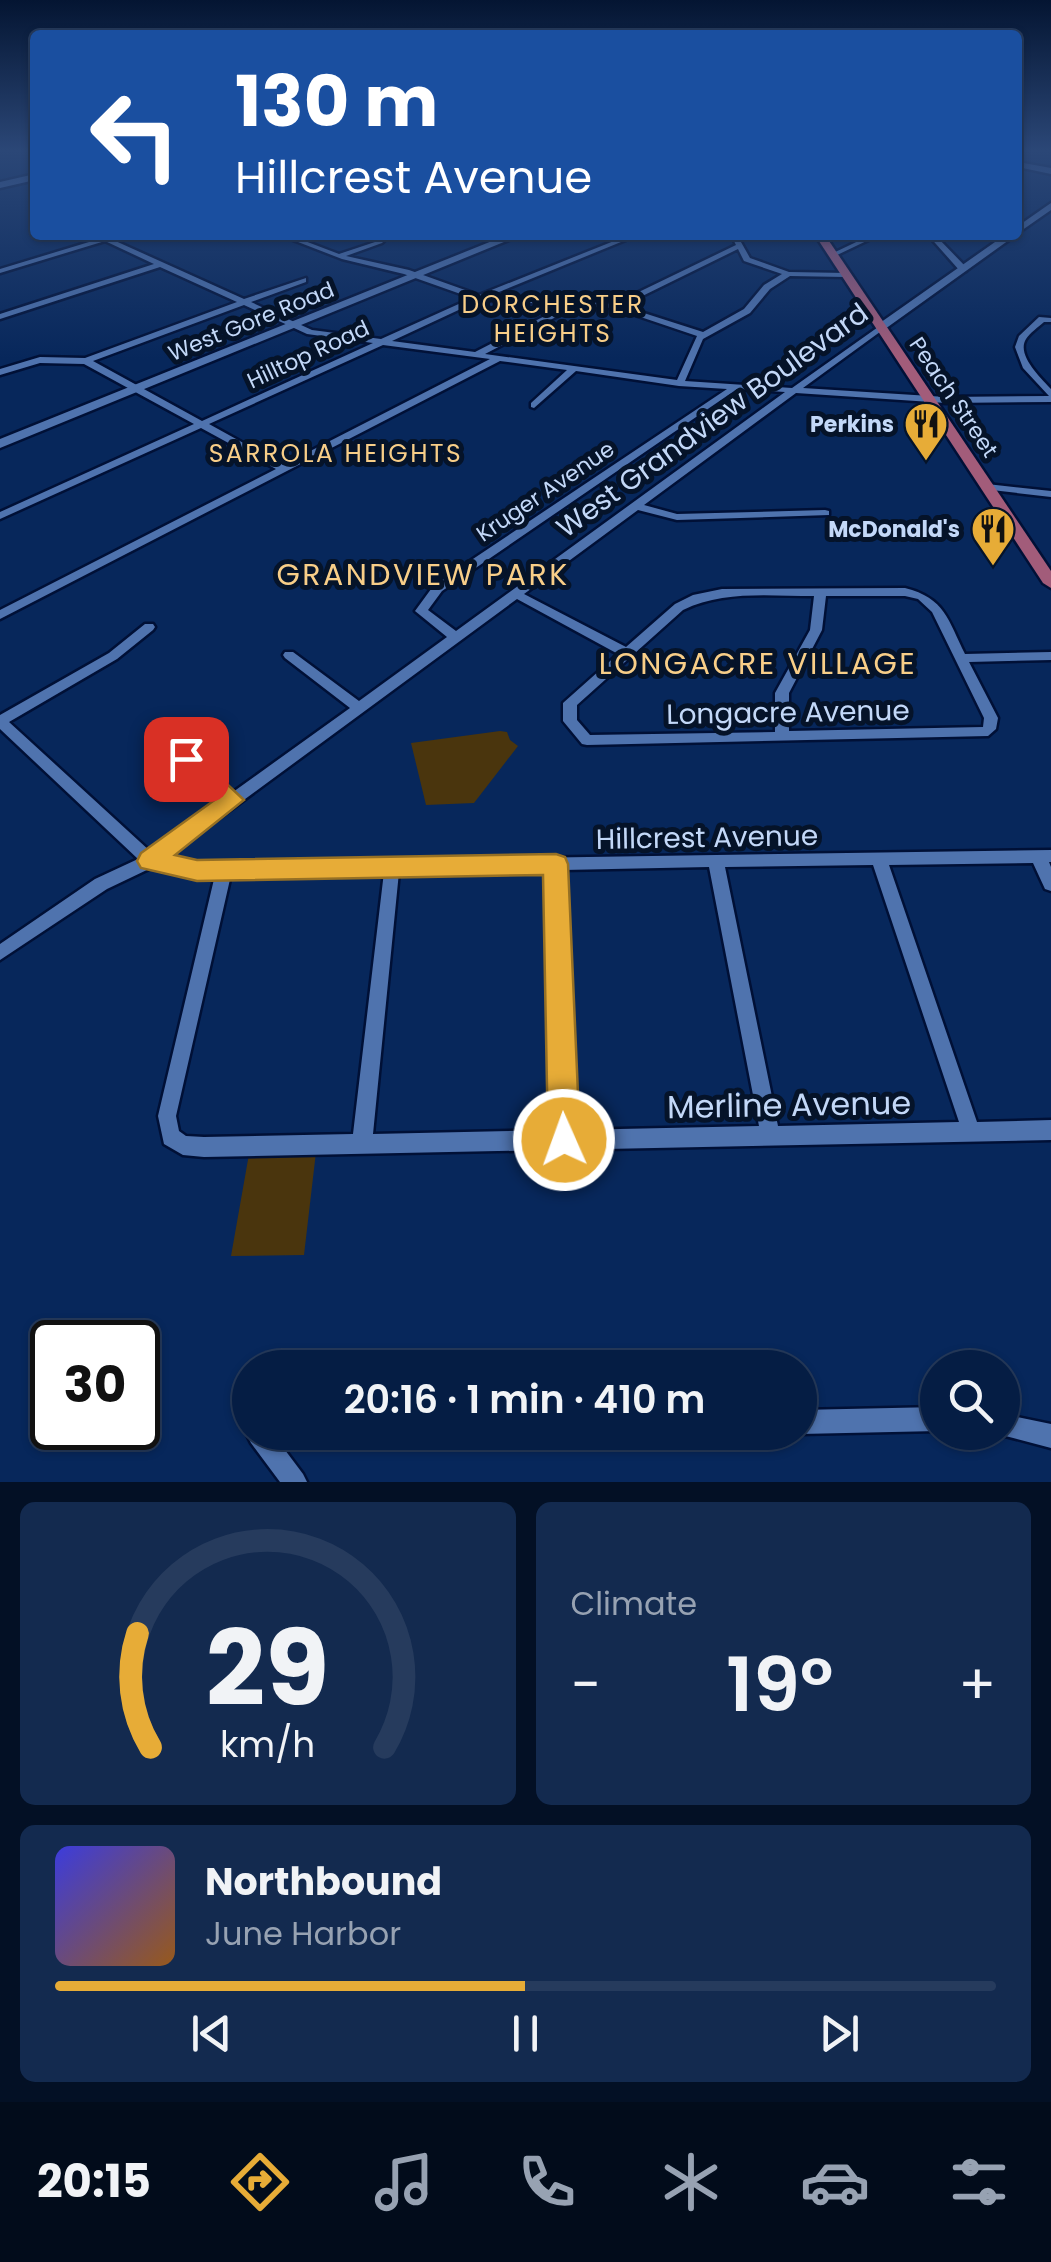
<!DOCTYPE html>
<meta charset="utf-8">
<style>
body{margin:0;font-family:Poppins,sans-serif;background:#132a4f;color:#f1f3f6;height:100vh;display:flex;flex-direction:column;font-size:38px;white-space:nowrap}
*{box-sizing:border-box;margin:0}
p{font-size:32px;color:#97a2b2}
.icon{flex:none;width:55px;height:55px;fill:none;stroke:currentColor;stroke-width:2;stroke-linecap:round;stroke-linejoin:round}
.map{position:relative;height:1482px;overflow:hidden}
.details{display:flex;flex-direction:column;gap:20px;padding:20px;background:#031025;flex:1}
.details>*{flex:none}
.guide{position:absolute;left:30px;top:30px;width:992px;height:210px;border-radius:10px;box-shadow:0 2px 8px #0004,0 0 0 2px #263b5d;background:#1a4fa0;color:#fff;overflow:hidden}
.fabs{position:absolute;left:920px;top:1350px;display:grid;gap:20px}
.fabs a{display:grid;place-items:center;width:100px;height:100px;border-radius:50%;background:#051d44;box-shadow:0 2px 8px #0004,0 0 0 2px #263b5d;font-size:50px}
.speed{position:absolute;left:30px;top:1320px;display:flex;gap:20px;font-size:50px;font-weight:700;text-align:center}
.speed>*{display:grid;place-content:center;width:130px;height:130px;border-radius:50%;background:#051d44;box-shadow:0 2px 8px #0004,0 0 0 2px #263b5d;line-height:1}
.speed .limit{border:5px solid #111;border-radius:15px;background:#fff;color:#111}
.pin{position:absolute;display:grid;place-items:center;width:85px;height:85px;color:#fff;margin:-42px;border-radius:20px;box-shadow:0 5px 15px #0006}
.me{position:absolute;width:110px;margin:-55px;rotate:358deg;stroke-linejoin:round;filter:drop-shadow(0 0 8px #0008)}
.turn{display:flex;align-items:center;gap:35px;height:210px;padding:0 40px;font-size:45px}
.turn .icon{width:130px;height:130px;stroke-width:2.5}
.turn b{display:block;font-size:70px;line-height:85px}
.big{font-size:75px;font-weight:600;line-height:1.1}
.details .tile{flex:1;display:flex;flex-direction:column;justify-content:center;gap:15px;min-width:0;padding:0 35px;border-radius:15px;background:#132a4f}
.details .dial{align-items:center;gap:0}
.dial svg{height:260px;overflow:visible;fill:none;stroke:#263b5d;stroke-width:7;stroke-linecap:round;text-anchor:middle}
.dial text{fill:#f1f3f6;stroke:none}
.song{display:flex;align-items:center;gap:30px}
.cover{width:120px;height:120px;border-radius:15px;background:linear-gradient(135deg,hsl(240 70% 55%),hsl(30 70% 35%))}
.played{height:10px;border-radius:5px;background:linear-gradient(90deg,#e7ac37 50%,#263b5d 50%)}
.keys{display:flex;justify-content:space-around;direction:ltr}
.heat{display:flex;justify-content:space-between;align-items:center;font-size:55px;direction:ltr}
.details .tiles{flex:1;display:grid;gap:20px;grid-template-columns:1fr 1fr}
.tile:last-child{grid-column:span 2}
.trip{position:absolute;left:232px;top:1350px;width:585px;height:100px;border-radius:50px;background:#051d44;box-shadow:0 2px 8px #0004,0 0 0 2px #263b5d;font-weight:600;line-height:100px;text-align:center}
.tab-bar{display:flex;height:160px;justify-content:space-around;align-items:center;background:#020c1b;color:#97a2b2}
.tab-bar .icon{width:70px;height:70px}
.tab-bar .active{color:#e7ac37}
.tab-bar b{font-size:45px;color:#f1f3f6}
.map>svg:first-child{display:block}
</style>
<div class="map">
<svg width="1051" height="1482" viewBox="0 0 1051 1482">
<rect width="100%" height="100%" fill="#07275b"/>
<path fill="#4a350d" d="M500,731L507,732L510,740L518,746L474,803L426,805L411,743Z
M316,1152L304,1255L231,1256L249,1154Z"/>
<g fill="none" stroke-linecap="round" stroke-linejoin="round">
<defs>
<path id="street" d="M93,235L106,237L122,235L111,239L244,299L306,278V282L251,302L312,330L381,339L472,298L404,274L342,259L280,235H289L339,254L378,241L383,235H390L382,243L346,256L409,270L479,295L629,235H638L489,296L614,304L736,245L731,235H737L750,258L789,272L846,273L850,275L846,277L790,276L770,289L750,313L703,339L685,381L792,388L881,325H884V329L803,388L946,397L1049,396L1023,368L1015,347L1019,336L1039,317L1051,318V322H1044C1038,327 1030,333 1026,339C1016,355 1041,378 1051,389V402L946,403L796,393L644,505L677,514L825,510L829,511V515L677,520L638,510L524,594L626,647L675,604L693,595L722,589L905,588C945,598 948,620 965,654L1051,652V660L969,662L998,718L996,729L988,736L587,745L582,744L563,721V703L618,654L517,599L165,858L183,863L1051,850V862H1049L1051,867V891L1045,889L1033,863L889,865L977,1122L1051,1120V1140L204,1157L183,1155L164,1144L158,1116L215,875H183L151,868L107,889L0,960V944L95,879L138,859L0,729V715L109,653L145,624H153L155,627L153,630L117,659L9,722L151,852L223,800L181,763L179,759L181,755H191L233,792L350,708L285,658L283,655L285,652H293L359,701L447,637L415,611L434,585L727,389L679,386L576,371L534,408L531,407V403L567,370L500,361L0,619V610L276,469L201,428L0,519V512L194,424L84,364L40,363L0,375V369L40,357L85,358L237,302L160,267L0,319V314L154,264L105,241L0,273V269L99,239ZM738,249L744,261L782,274L764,285L744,309L703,332L622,306ZM480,300L566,305L475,352L392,341ZM244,305L307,334L373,343L202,421L93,361ZM577,306L614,308L697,336L677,380L485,354ZM383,345L490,359L283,465L209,424ZM737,389L785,392L456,631L428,610L442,591ZM814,596L810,630L775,693V732L590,735L577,720V705L683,610C723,590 770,596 814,596ZM826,596H905L918,599L932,612L984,718L983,727L789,731V693L822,630ZM873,865L959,1122L778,1126L725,867ZM709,867L759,1126L573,1130L563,870ZM547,870L554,1130L373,1134L399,872ZM384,872L353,1134L204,1137L186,1136L179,1131L176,1116L231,875Z
M871,235H879L835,256L829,255Z
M928,235H935L966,267V271H960Z
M987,484L1051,491V497L983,489L982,487Z
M938,1407V1431L800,1434L797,1432H800V1410Z
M1002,1414L1051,1424V1448L994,1433L1002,1432Z
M250,1429V1432H381L378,1440L370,1444L282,1446L303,1474L307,1482H280L251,1443L247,1435Z"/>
<path id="secondary" d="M1018,162L1051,168V174L1018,167Z
M35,174V180L0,188V182Z
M1051,203V210L1018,233V226Z
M507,235H521L0,448V439Z
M1005,235H1016L885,329H877V325Z"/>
<path id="primary" d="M815,235H825L1051,571V588L1043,583Z"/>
</defs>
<use href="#street" stroke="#001036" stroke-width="5"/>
<use href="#secondary" stroke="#001036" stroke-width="5"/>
<use href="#primary" stroke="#001036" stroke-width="5"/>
<use href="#street" fill="#4f73ae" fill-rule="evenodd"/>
<use href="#secondary" fill="#4f73ae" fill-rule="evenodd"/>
<use href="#primary" fill="#a25c7a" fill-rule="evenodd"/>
</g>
<linearGradient id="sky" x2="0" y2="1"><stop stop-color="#041532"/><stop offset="0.42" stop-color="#2b4777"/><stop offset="1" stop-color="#2b4777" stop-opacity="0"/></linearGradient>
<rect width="1051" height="359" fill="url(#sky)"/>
<path fill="#e7ac37" stroke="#967024" stroke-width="2.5" d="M186,750L194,753L244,800L175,855L197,860L556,854L565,857L568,864L580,1140L576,1151L564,1156L553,1151L548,1140L543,875L197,881L141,868L137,861L141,853L216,799L178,765L175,759Z"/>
<defs>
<symbol id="restaurant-pin" viewBox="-11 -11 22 30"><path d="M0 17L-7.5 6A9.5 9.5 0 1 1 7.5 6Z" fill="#e7ac37" stroke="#051329"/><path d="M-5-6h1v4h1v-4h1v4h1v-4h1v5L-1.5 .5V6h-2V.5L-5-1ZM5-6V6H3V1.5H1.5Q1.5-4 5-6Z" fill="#111"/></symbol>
</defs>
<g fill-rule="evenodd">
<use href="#restaurant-pin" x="901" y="399" width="50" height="68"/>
<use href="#restaurant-pin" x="968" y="504" width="50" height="68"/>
</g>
<g text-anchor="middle" stroke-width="10" stroke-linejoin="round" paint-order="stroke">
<g font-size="22" fill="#c3d8f8" stroke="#051329">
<text transform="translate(251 321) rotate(-22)" y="8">West Gore Road</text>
<text transform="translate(308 354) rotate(-25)" y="8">Hilltop Road</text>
<text transform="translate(954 397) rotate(56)" y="8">Peach Street</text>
<text transform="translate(545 491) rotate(-34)" y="8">Kruger Avenue</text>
</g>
<g font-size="22" font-weight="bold" fill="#c3d8f8" stroke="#051329" text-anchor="end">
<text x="894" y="432">Perkins</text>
<text x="960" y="537">McDonald's</text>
</g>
<g font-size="25" letter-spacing="2.5" fill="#f8ce88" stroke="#051329">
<text x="553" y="313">DORCHESTER<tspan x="553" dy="29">HEIGHTS</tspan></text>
<text x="336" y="462">SARROLA HEIGHTS</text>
</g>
<g font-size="28" fill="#c3d8f8" stroke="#051329">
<text transform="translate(712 420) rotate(-36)" y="10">West Grandview Boulevard</text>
<text transform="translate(788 712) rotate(-1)" y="10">Longacre Avenue</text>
<text transform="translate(707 837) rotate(-1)" y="10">Hillcrest Avenue</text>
</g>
<g font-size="30" letter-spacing="2.5" fill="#f8ce88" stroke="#051329">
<text x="423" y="585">GRANDVIEW PARK</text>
<text x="758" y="674">LONGACRE VILLAGE</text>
</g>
<g font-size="32" fill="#c3d8f8" stroke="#051329">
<text transform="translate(789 1105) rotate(-1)" y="11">Merline Avenue</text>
</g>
</g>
</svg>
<div class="fabs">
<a><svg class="icon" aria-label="search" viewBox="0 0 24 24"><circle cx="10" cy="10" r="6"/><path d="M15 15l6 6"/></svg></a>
</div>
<div class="speed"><div class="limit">30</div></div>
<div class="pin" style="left:186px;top:759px;background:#d93025"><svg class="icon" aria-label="arrive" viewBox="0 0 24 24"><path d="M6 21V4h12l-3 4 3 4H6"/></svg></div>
<svg class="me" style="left:564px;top:1140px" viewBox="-20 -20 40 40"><circle r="17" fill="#e7ac37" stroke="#fff" stroke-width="3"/><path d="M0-11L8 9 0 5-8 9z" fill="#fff"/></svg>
<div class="trip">20:16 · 1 min · 410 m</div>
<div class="guide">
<div class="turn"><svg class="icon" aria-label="left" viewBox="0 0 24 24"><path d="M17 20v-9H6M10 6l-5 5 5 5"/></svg><div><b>130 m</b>Hillcrest Avenue</div></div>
</div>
</div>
<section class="details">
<div class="tiles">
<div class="tile dial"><svg viewBox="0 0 100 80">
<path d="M14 69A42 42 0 1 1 86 69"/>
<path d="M14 69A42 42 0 0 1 10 34" stroke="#e7ac37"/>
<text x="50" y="56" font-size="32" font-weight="700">29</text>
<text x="50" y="72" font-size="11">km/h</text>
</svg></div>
<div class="tile"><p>Climate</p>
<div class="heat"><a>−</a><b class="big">19°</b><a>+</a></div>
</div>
<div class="tile">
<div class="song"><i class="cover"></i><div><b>Northbound</b><p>June Harbor</p></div></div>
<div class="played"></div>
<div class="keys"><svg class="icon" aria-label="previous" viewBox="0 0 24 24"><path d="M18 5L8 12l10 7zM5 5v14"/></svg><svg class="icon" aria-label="pause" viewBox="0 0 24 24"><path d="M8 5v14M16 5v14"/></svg><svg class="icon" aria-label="next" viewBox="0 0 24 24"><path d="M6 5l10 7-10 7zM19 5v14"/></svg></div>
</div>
</div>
</section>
<nav class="tab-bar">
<b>20:15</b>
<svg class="icon active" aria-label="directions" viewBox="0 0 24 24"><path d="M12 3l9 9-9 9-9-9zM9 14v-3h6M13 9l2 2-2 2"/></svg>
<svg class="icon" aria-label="music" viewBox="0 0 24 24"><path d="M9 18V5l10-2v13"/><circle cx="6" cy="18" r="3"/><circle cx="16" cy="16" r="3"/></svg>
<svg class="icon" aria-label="phone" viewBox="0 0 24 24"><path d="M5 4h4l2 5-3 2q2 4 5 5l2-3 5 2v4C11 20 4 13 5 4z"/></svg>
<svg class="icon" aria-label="climate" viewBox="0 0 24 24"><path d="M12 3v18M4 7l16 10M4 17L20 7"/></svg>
<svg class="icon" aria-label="car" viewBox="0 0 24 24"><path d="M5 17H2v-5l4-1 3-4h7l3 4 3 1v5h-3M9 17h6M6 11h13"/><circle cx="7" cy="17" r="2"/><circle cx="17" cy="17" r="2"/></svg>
<svg class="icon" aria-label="filters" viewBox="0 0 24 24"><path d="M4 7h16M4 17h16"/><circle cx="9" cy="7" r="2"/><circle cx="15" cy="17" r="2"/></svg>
</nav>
